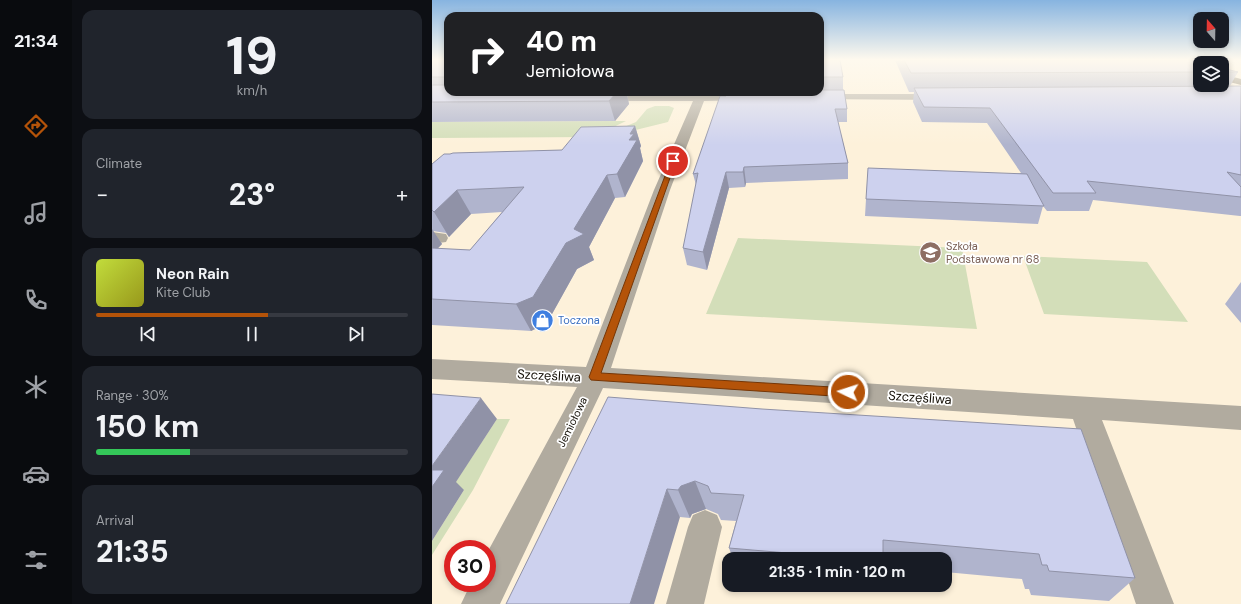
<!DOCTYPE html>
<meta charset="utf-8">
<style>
body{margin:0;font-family:"DM Sans",sans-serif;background:#20242c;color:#f1f3f6;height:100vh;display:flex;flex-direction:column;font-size:15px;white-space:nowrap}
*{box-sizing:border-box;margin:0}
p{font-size:13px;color:#9ea1a6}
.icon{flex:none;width:22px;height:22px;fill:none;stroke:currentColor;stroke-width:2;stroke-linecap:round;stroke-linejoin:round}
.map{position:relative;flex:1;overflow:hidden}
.details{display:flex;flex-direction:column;gap:10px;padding:10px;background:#0d0f14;width:360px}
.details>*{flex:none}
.hud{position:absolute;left:12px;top:12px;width:380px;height:84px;border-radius:12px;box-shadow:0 2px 6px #0003;background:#202124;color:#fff;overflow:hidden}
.needle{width:26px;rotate:340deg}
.controls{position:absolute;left:761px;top:12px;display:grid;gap:8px}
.controls a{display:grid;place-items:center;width:36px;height:36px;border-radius:8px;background:#171b24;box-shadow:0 2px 6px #0003;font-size:20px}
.speed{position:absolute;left:12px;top:540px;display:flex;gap:8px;font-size:20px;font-weight:700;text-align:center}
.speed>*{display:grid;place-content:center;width:52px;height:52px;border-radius:50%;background:#171b24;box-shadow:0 2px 6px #0003;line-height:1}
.speed .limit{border:6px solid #d22;background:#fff;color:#111}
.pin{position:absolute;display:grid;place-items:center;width:34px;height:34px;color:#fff;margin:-17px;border:2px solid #fff;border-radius:50%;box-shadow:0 1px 4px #0007}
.me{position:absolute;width:44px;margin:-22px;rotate:274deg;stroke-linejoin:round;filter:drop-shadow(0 0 3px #0008)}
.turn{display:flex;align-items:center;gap:14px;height:84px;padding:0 16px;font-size:18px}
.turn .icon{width:52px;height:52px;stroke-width:2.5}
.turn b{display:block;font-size:28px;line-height:34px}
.big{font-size:30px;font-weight:700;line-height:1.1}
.details .tile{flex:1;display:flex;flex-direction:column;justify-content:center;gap:6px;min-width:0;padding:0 14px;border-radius:12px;background:#20242c}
.details .dial{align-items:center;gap:0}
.dial b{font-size:52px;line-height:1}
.song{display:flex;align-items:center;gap:12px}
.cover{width:48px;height:48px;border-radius:6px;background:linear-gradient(135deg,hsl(70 70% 55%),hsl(60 70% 35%))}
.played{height:4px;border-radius:2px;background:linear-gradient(90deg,#b45309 55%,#363941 55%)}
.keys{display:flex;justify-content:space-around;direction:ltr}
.heat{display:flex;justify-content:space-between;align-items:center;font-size:22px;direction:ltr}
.charge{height:6px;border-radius:3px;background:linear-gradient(90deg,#34c759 30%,#363941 0)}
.trip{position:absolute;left:290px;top:552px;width:230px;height:40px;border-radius:12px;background:#171b24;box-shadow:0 2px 6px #0003;font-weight:700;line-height:40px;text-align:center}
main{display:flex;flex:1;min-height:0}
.menu{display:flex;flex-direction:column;width:72px;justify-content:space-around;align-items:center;background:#090b0e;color:#9ea1a6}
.menu .icon{width:28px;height:28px}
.menu .current{color:#b45309}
.menu b{font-size:18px;color:#f1f3f6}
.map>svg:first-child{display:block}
</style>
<main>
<nav class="menu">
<b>21:34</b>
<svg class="icon current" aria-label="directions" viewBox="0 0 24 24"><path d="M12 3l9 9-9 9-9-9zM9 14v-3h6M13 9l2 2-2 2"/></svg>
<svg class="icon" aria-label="music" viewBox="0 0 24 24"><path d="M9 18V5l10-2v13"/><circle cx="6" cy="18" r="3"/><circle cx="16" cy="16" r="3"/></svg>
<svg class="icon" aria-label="phone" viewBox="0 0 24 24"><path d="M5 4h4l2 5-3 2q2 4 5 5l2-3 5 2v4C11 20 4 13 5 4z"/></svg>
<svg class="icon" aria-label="climate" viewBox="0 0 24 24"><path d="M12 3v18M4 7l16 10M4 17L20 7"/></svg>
<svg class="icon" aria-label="car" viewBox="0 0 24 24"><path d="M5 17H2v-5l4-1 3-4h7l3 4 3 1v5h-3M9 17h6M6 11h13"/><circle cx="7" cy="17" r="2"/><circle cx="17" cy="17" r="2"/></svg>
<svg class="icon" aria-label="filters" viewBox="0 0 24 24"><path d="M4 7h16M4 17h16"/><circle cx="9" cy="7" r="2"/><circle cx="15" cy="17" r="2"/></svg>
</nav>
<section class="details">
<div class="tile dial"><b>19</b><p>km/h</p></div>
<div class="tile"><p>Climate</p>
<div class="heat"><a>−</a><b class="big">23°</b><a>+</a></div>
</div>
<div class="tile">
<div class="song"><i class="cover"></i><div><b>Neon Rain</b><p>Kite Club</p></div></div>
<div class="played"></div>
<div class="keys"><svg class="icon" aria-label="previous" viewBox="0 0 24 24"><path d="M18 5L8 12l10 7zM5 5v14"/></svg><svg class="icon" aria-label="pause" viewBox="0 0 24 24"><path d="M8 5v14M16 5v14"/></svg><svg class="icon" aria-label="next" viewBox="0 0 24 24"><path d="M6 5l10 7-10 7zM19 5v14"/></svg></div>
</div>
<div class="tile"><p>Range · 30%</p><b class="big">150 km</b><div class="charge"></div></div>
<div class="tile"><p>Arrival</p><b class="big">21:35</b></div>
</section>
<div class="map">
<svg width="809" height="604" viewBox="0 0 809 604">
<rect width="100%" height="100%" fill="#fdf1da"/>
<path fill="#d3deb9" d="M223,106H237L242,108L236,122L171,138L173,135L204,122L215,109Z
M194,121L161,137L0,138V122Z
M306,238L530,248L545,329L274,314Z
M591,256L715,262L756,322L612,314Z
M65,419H78L41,490L0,555V541L32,490L19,489Z"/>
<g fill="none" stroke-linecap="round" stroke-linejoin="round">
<path fill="#b1ab9f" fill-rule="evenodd" d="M265,92H275V94H317L323,97L317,100L272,101L238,190L179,368L809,406V430L670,420L742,604H704L641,419L171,388L68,604H29L39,583H55V553L145,387L0,379V359L154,367L222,190L261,101H165L159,98L165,95L264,94Z
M383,94H511L517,97L511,100L379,99L377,97L379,95Z
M0,232L14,234L16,238L14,242L0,244Z
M273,510L285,515L290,527L272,604H234L256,527L261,515Z"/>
<path fill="#7b705b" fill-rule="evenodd" d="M769,60H785L789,63H774Z
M790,74L809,79V85L790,80Z"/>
</g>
<path fill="#b0b4cd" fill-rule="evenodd" d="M0,60H16V92H208L206,94H195L197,104L183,121L0,122Z
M388,60L411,77V90L415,109V122H406L416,163V179L314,183L313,187L297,188L275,270L255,265L251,248L264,185L261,174L388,92Z
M463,60H759L768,63V85H790V68L806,72L798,86H809V216H808L661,200L657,211H615L611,206L606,224L433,216L434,199L589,173L555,123L490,122L481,102L482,92H477Z
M203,126L209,146L208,148L211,161L193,197L183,198L157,247L162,260L145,269L115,323L99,331L0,325V164L18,154L130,150ZM70,212L38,250L5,249L10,244L1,231L14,233L17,237L39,214Z
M809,282V323L793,304Z
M176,397L703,578L677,601L599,595L597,589H593L590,579L513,572V559H301L297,548L304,521L289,520L286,514L274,509L260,514L258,518L248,517Z"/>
<path fill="#9092a7" d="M185,92H194L197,104L183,121L177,101Z
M203,126L209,146L208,148L211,161L193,197L185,174L197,140L198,134Z
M312,167L314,183L313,187L311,172Z
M294,172L297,188L275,270L271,252Z
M175,175L183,198L157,247L162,260L145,269L115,323L99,331L84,304Z
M25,190L39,214L17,237L2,212Z
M0,229L10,244L0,254Z
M49,398L65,419L24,482L32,490L0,541V466Z
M263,481L274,509L260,514L258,518L246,490L249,486Z
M235,489L248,517L222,604H198Z"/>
<path fill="#cdd1ee" stroke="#9092a7" d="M0,60H16V77H0Z
M388,60H408L411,77H388Z
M472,60H759L770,63L767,64H768V72L479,73Z
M790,68L806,72H790Z
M0,85H16V92H185L177,101L0,102Z
M809,86V175L795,172L809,187V197L655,181L664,193H621L558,108L492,107L482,88Z
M388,90H412L415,109H403L416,163L312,167L311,172H294L271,252L251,248L266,173L261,174L288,96H294L295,92H388Z
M203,126L198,134H202L197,140H205L185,174L175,175L142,229L152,234L134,243L101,297L84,304L0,299V248L38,250L92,187L25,190L2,212L0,210V164L12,154H18L21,153L130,150L149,127Z
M436,168L595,174L612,206L434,199Z
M0,394L49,398L0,466Z
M176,397L330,409L649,429L703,578L617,571L615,565H610L607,554L451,540V559H425L297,548L312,495L279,493L276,486L263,481L249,486L246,490L235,489L198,604H74Z
M0,470H12L0,487Z"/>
<linearGradient id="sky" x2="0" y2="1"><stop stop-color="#87b4e0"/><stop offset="0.41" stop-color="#fef9ee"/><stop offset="1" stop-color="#fef9ee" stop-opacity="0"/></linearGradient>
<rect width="809" height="145" fill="url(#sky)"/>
<path fill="#b45309" stroke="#753606" d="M239,160L244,161L169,373L416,388L420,389L422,392L420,396L416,397L159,380L157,377Z"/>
<defs>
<symbol id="school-disc" viewBox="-11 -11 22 22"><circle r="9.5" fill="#8d6e63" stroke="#fff"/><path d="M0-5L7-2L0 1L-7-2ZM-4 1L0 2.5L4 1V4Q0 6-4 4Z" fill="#fff"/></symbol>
<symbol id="shop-disc" viewBox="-11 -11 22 22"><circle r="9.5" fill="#3f7fe0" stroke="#fff"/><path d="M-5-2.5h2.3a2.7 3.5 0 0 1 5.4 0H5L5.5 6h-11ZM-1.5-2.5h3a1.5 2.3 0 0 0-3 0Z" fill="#fff"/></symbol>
</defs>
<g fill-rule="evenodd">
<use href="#school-disc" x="486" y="240" width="25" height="25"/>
<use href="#shop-disc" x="98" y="308" width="25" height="25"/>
</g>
<g text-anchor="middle" stroke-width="3.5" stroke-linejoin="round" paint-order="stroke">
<g font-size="11" fill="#785e54" stroke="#fff" text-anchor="start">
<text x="514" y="250">Szkoła<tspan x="514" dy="13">Podstawowa nr 68</tspan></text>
</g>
<g font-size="11" fill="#366cbe" stroke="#fff" text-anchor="start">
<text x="126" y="324">Toczona</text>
</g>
<g font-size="11" fill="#130e05" stroke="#fff">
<text transform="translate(140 422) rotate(-64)" y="4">Jemiołowa</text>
</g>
<g font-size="13" fill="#130e05" stroke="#fff">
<text transform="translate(117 375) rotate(3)" y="5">Szczęśliwa</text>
<text transform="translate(488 397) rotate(4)" y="5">Szczęśliwa</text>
</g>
</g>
</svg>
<div class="controls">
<a><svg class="needle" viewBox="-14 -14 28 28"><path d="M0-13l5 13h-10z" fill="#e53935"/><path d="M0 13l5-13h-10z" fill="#9ea1a6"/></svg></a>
<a><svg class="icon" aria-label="layers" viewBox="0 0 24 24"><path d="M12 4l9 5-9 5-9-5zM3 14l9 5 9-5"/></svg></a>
</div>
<div class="speed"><div class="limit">30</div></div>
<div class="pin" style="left:241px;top:161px;background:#d93025"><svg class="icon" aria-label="arrive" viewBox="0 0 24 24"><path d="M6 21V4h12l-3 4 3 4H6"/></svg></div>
<svg class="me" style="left:416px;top:392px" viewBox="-20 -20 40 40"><circle r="17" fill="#b45309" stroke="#fff" stroke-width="3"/><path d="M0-11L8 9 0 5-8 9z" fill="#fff"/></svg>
<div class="trip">21:35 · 1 min · 120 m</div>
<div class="hud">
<div class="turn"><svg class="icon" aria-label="right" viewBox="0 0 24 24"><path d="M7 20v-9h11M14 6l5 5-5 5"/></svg><div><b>40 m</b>Jemiołowa</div></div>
</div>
</div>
</main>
